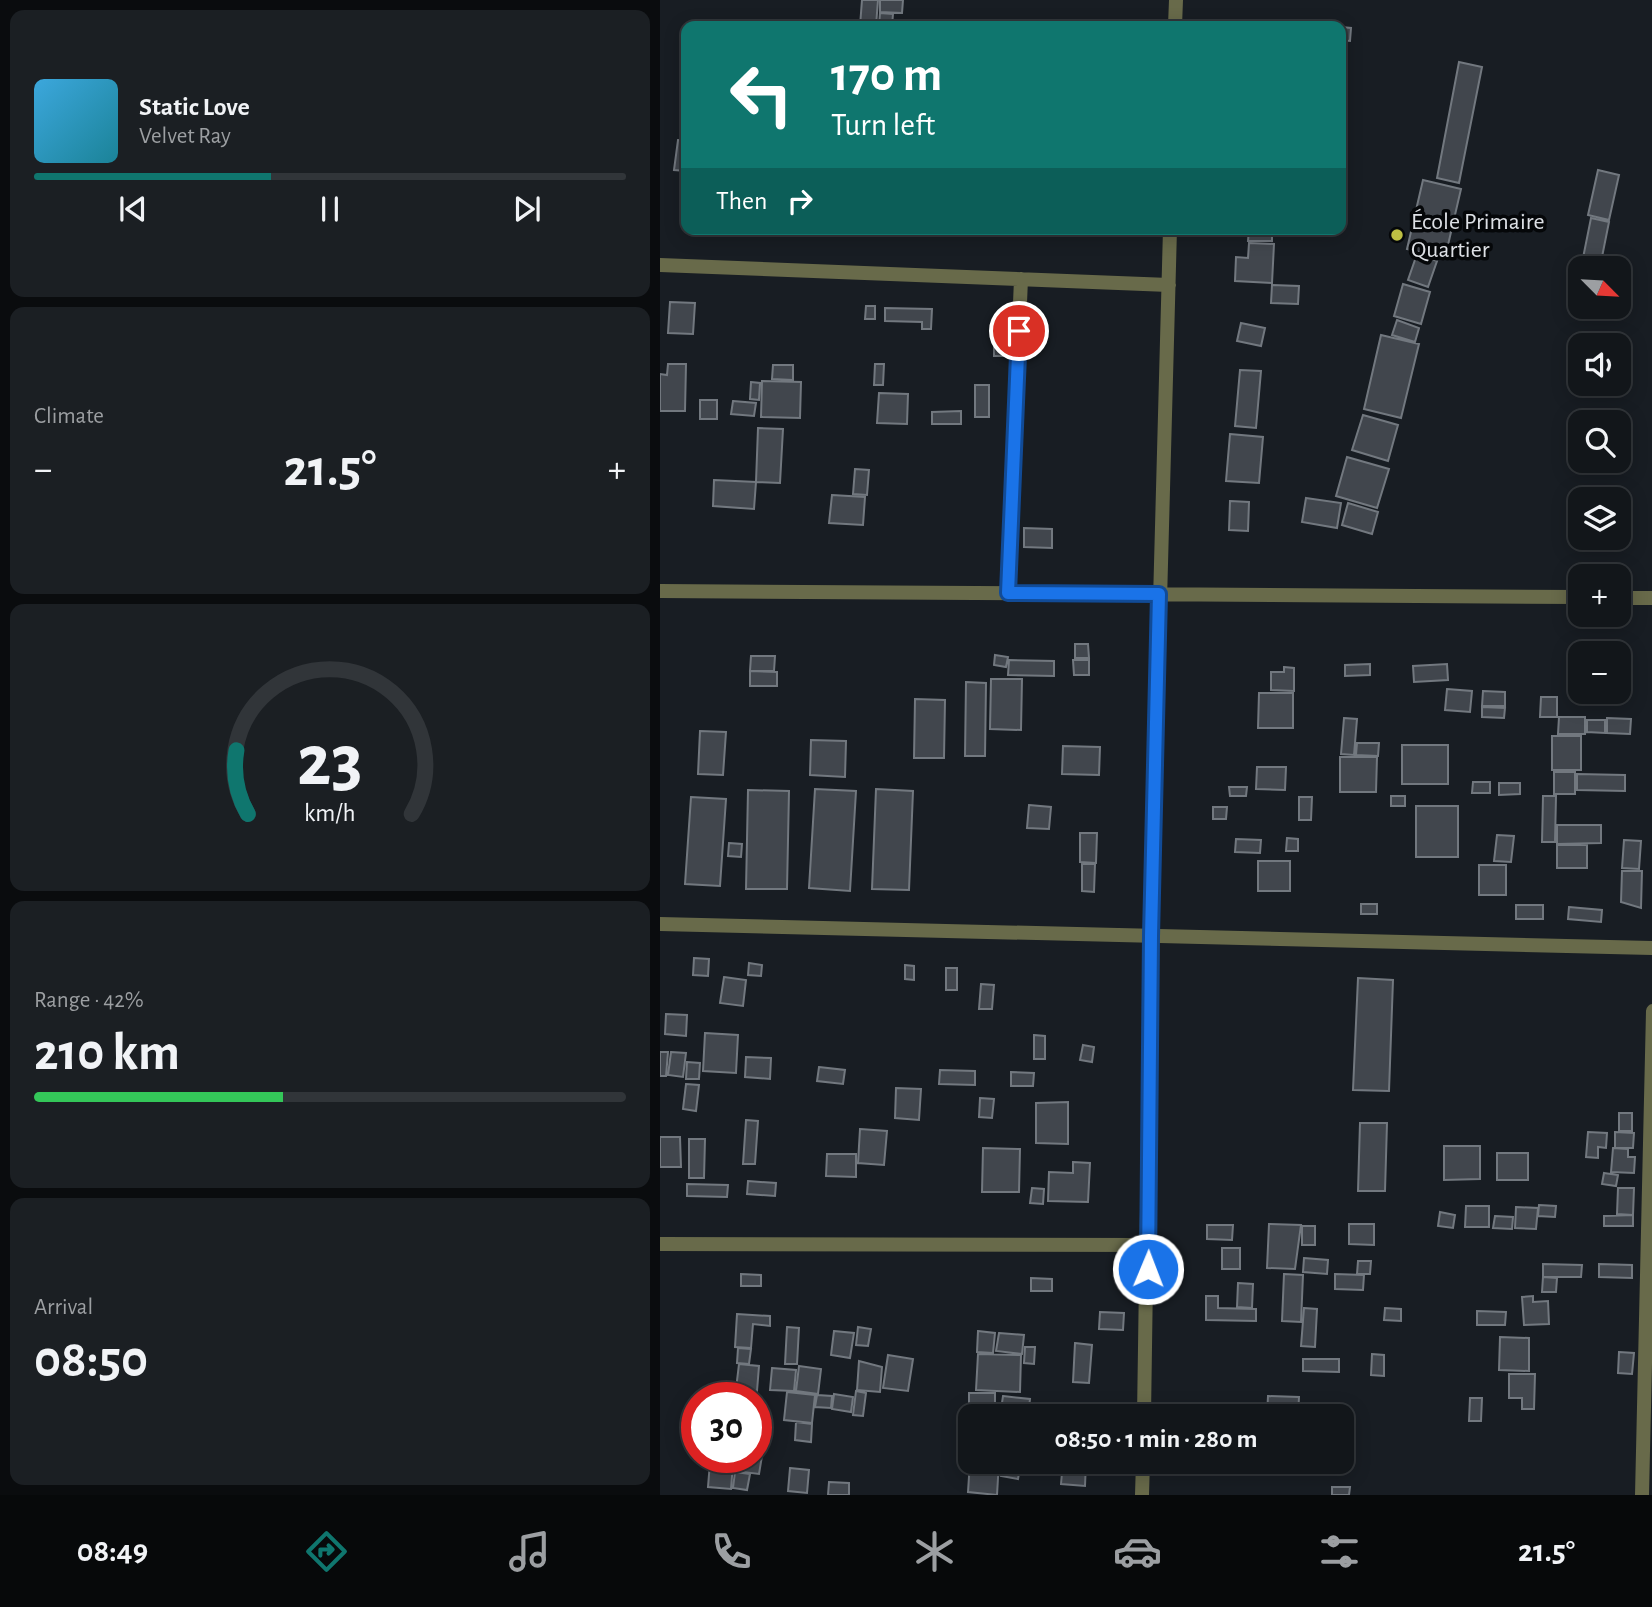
<!DOCTYPE html>
<meta charset="utf-8">
<style>
body{margin:0;font-family:"Alegreya Sans",sans-serif;background:#1b1f23;color:#f1f3f6;height:100vh;display:flex;flex-direction:column;font-size:26px;white-space:nowrap}
*{box-sizing:border-box;margin:0}
p{font-size:23px;color:#9c9fa2}
.icon{flex:none;width:38px;height:38px;fill:none;stroke:currentColor;stroke-width:2;stroke-linecap:round;stroke-linejoin:round}
.map{position:relative;flex:1;overflow:hidden}
.drawer{display:flex;flex-direction:column;gap:10px;padding:10px;background:#0a0c0e;width:660px}
.drawer>*{flex:none}
.top-card{position:absolute;left:21px;top:21px;width:665px;height:214px;border-radius:14px;box-shadow:0 4px 18px #0003,0 0 0 2px #313539;background:#0f766e;color:#fff;overflow:hidden}
.needle{width:46px;rotate:114deg}
.buttons{position:absolute;left:908px;top:256px;display:grid;gap:14px}
.buttons a{display:grid;place-items:center;width:63px;height:63px;border-radius:14px;background:#12161a;box-shadow:0 4px 18px #0003,0 0 0 2px #313539;font-size:35px}
.speed{position:absolute;left:21px;top:1382px;display:flex;gap:14px;font-size:35px;font-weight:700;text-align:center}
.speed>*{display:grid;place-content:center;width:91px;height:91px;border-radius:50%;background:#12161a;box-shadow:0 4px 18px #0003,0 0 0 2px #313539;line-height:1}
.speed .limit{border:10px solid #d22;background:#fff;color:#111}
.pin{position:absolute;display:grid;place-items:center;width:60px;height:60px;color:#fff;margin:-30px;border:4px solid #fff;border-radius:50%;box-shadow:0 2px 7px #0007}
.me{position:absolute;width:77px;margin:-38px;rotate:1deg;stroke-linejoin:round;filter:drop-shadow(0 0 5px #0008)}
.turn{display:flex;align-items:center;gap:24px;height:147px;padding:0 35px;font-size:32px}
.turn .icon{width:91px;height:91px;stroke-width:2.5}
.turn b{display:block;font-size:49px;line-height:60px}
.then{display:flex;align-items:center;height:66px;padding:0 35px;background:#0003;gap:14px;font-size:26px}
.big{font-size:52px;font-weight:600;line-height:1.1}
.drawer .tile{flex:1;display:flex;flex-direction:column;justify-content:center;gap:10px;min-width:0;padding:0 24px;border-radius:14px;background:#1b1f23}
.drawer .dial{align-items:center;gap:0}
.dial svg{height:182px;overflow:visible;fill:none;stroke:#313539;stroke-width:7;stroke-linecap:round;text-anchor:middle}
.dial text{fill:#f1f3f6;stroke:none}
.song{display:flex;align-items:center;gap:21px}
.cover{width:84px;height:84px;border-radius:10px;background:linear-gradient(135deg,hsl(200 70% 55%),hsl(190 70% 35%))}
.played{height:7px;border-radius:4px;background:linear-gradient(90deg,#0f766e 40%,#313539 40%)}
.keys{display:flex;justify-content:space-around;direction:ltr}
.heat{display:flex;justify-content:space-between;align-items:center;font-size:38px;direction:ltr}
.charge{height:10px;border-radius:5px;background:linear-gradient(90deg,#34c759 42%,#313539 0)}
.trip{position:absolute;left:298px;top:1404px;width:396px;height:70px;border-radius:14px;background:#12161a;box-shadow:0 4px 18px #0003,0 0 0 2px #313539;font-weight:600;line-height:70px;text-align:center}
.tab-bar{display:flex;height:112px;justify-content:space-around;align-items:center;background:#07090a;color:#9c9fa2}
.tab-bar .icon{width:49px;height:49px}
.tab-bar .on{color:#0f766e}
.tab-bar b{font-size:32px;color:#f1f3f6}
main{display:flex;flex:1;min-height:0}
.map>svg:first-child{display:block}
</style>
<main>
<section class="drawer">
<div class="tile">
<div class="song"><i class="cover"></i><div><b>Static Love</b><p>Velvet Ray</p></div></div>
<div class="played"></div>
<div class="keys"><svg class="icon" aria-label="previous" viewBox="0 0 24 24"><path d="M18 5L8 12l10 7zM5 5v14"/></svg><svg class="icon" aria-label="pause" viewBox="0 0 24 24"><path d="M8 5v14M16 5v14"/></svg><svg class="icon" aria-label="next" viewBox="0 0 24 24"><path d="M6 5l10 7-10 7zM19 5v14"/></svg></div>
</div>
<div class="tile"><p>Climate</p>
<div class="heat"><a>−</a><b class="big">21.5°</b><a>+</a></div>
</div>
<div class="tile dial"><svg viewBox="0 0 100 80">
<path d="M14 69A42 42 0 1 1 86 69"/>
<path d="M14 69A42 42 0 0 1 9 41" stroke="#0f766e"/>
<text x="50" y="56" font-size="32" font-weight="700">23</text>
<text x="50" y="72" font-size="11">km/h</text>
</svg></div>
<div class="tile"><p>Range · 42%</p><b class="big">210 km</b><div class="charge"></div></div>
<div class="tile"><p>Arrival</p><b class="big">08:50</b></div>
</section>
<div class="map">
<svg width="993" height="1495" viewBox="0 0 993 1495">
<rect width="100%" height="100%" fill="#181d23"/>
<path fill="#41464d" stroke="#72787f" stroke-width="2" d="M202,0H218L216,26H200Z
M220,0H243L242,13L220,12Z
M220,13L233,14L232,26H219Z
M681,27L691,28L690,41L681,40Z
M799,62L822,67L799,183L777,178Z
M18,140L26,141V171L14,170Z
M938,170L959,175L949,220L928,215Z
M763,180L801,189L785,258L747,249Z
M931,218L949,222L940,267L922,263Z
M589,229H612V241H588Z
M589,243L614,244L612,283L575,281L576,257L588,258Z
M757,254L777,261L768,287L748,280Z
M743,284L770,292L761,324L734,316Z
M612,285L639,286L638,304L611,303Z
M10,302L35,303L33,334L8,333Z
M206,306H215V319H205Z
M225,308L272,309L271,329H262V322L225,321Z
M737,320L759,328L755,342L732,335Z
M581,323L605,328L601,346L577,341Z
M721,335L759,344L741,418L704,409Z
M334,342L344,343V356H334Z
M8,364H26L25,411H0V374L7,375Z
M215,364H224L223,385H214Z
M113,365H133V380L112,379Z
M580,370L601,371L596,428L575,426Z
M102,381L141,382L140,418L101,417Z
M91,382L100,383L99,400L90,399Z
M315,385H329V417H315Z
M219,393L248,394L247,424L217,423Z
M40,400H57V419H40Z
M73,401L96,403L94,416L71,414Z
M301,411V424H272V412Z
M703,415L738,425L728,461L692,450Z
M98,428L123,429L120,483L96,482Z
M570,434L603,437L599,483L566,481Z
M687,457L729,469L717,508L676,496Z
M195,469L209,470L207,495L193,494Z
M54,480L96,482L94,509L53,506Z
M172,495L205,497L203,525L169,523Z
M646,498L681,503L677,528L642,522Z
M570,501L589,502L588,531L569,530Z
M688,503L718,512L712,534L682,525Z
M364,528L392,529V548L364,547Z
M415,644H428L429,658H415Z
M335,655L348,657L346,667L334,665Z
M91,656H115L114,671H90Z
M349,660L394,661V676L348,675Z
M413,660H429V675H414Z
M710,664V675L685,676V665Z
M787,664L788,680L754,682L753,666Z
M624,667L634,668V691L611,690V672H624Z
M90,671L117,672V686H90Z
M331,679H362L361,730L330,729Z
M306,682L326,683L325,756H305Z
M787,689L812,691L810,712L785,710Z
M823,691L845,692V706H822Z
M599,693H633V728H598Z
M881,697H897V717H880Z
M255,699L285,700L284,758H254Z
M822,707L845,708L844,718L822,717Z
M899,717H925V734H898Z
M684,718L697,719L694,755L681,754Z
M947,718L971,719L970,734L947,733Z
M927,720H945V733L927,732Z
M40,731L66,732L63,775L38,774Z
M892,736H921V770H892Z
M151,740L186,741L185,777L150,775Z
M697,743H719L718,756L696,755Z
M742,745H788V784H742Z
M403,746L440,747L439,775L402,774Z
M680,757H717L716,792H680Z
M597,767H626L625,790L596,789Z
M894,772H915V794H894Z
M917,774L965,775V791L917,790Z
M813,782H830V793H812Z
M839,783H860V794L839,795Z
M569,787H587L586,796H570Z
M155,789L196,791L190,891L149,888Z
M216,789L253,791L249,890L212,889Z
M88,790L129,791L127,889H86Z
M731,796H745V806H731Z
M883,796H896L895,842H882Z
M31,797L66,799L60,886L25,884Z
M639,797H652L651,820H639Z
M369,805L391,807L389,829L367,828Z
M756,806H798V857H756Z
M553,807H567L566,819H553Z
M897,825H941V843L897,844Z
M420,833H437L436,863L420,862Z
M837,835L854,836L851,862L834,861Z
M627,838L638,839V851H626Z
M576,839L601,840L600,853L575,852Z
M964,840L981,841L979,869L962,868Z
M69,843L82,844L81,857L68,856Z
M897,845H927V868H897Z
M598,861H630V891H598Z
M422,864H435L434,892L422,891Z
M819,865H846V895H819Z
M962,871H982L981,908L961,902Z
M701,904H717V914H701Z
M856,905H883V919H856Z
M909,907L942,910L941,922L908,919Z
M34,958L49,959L48,976L33,975Z
M89,963L102,965L101,976L88,975Z
M245,965L254,966V980L245,979Z
M286,968H297V990H286Z
M64,977L86,980L83,1006L60,1003Z
M698,978L733,980L729,1091L693,1090Z
M321,984L334,985L332,1009H319Z
M6,1014L27,1015L26,1036L5,1034Z
M45,1033L78,1035L76,1073L43,1071Z
M374,1035L385,1036V1059H374Z
M423,1045L434,1047L432,1062L420,1060Z
M0,1052H8L6,1076H0Z
M11,1052L26,1053L23,1077L8,1075Z
M86,1057L111,1058L110,1079L85,1077Z
M27,1062L40,1063L39,1079H26Z
M159,1067L185,1070L183,1084L157,1081Z
M280,1070L315,1071V1085L279,1084Z
M351,1072L374,1073L373,1086H351Z
M26,1084L39,1085L36,1111L23,1109Z
M236,1088L261,1089L259,1120L235,1118Z
M320,1098L334,1099L332,1118L319,1117Z
M408,1102V1144L376,1143V1103Z
M959,1113H972V1131H959Z
M86,1120L98,1121L95,1164H83Z
M700,1123H727L725,1191H698Z
M200,1129L227,1131L224,1165L198,1163Z
M928,1132L947,1133L946,1148L938,1147V1158L926,1157Z
M955,1132L974,1133L973,1148H955Z
M0,1137H20L21,1167H0Z
M29,1139H45L44,1178H29Z
M784,1146H820V1179L784,1180Z
M323,1148L360,1149L359,1192H322Z
M953,1148L968,1149V1157H975L974,1173L951,1172Z
M837,1153H868V1180H837Z
M167,1154H196V1177L166,1176Z
M413,1162L430,1163L428,1202L388,1201L389,1172L413,1173Z
M944,1173L958,1175L956,1186L942,1184Z
M88,1181L116,1183L115,1196L87,1194Z
M27,1184L68,1185L67,1197L27,1196Z
M372,1188L384,1189L383,1204L370,1203Z
M958,1188H974L973,1215L957,1214Z
M879,1205L896,1206L895,1217L878,1216Z
M806,1206H829V1227H805Z
M856,1207L878,1208L876,1229L855,1228Z
M780,1212L795,1215L793,1228L778,1226Z
M973,1215V1226H944V1216Z
M835,1216L853,1217L852,1229L833,1228Z
M609,1224L641,1225L635,1269L607,1268Z
M689,1224H714V1245L689,1244Z
M547,1225H573L572,1240L547,1239Z
M642,1226H655V1245H642Z
M562,1248H580V1269H562Z
M644,1258L668,1260L667,1274L643,1272Z
M698,1261H711L710,1274H697Z
M883,1264L922,1265L921,1277H883Z
M939,1264L972,1265V1278L939,1277Z
M81,1274L101,1275V1286H81Z
M624,1274L643,1275L641,1322L622,1321Z
M675,1274L704,1275L703,1290L675,1289Z
M883,1277L897,1278L896,1292H882Z
M371,1278L392,1279V1291H371Z
M578,1283L593,1284L592,1308L577,1307Z
M546,1296H558V1308L596,1309V1321L546,1320Z
M873,1296V1302L888,1301L889,1324L864,1325L862,1297Z
M644,1308L657,1309L655,1347L641,1346Z
M725,1308L741,1309V1321L724,1320Z
M817,1311L846,1312L845,1325H817Z
M440,1312L464,1313L463,1330L439,1329Z
M77,1314L110,1316V1326L93,1324L91,1348L75,1347Z
M127,1327L139,1328L137,1364H125Z
M198,1327L211,1329L208,1346L196,1345Z
M174,1331L194,1333L190,1358L171,1355Z
M318,1331L335,1333L333,1353L317,1352Z
M339,1333L364,1335L362,1354L336,1351Z
M840,1337L869,1338V1371L839,1370Z
M415,1343L432,1345L429,1383L413,1382Z
M365,1347H375L374,1364L364,1363Z
M78,1348L91,1349L89,1364L77,1363Z
M959,1352L974,1353L972,1374L958,1373Z
M318,1354L361,1355L360,1392L316,1390Z
M712,1354L724,1355V1376L711,1375Z
M228,1355L253,1359L248,1391L223,1388Z
M643,1359H679V1372L643,1371Z
M199,1361L222,1367L220,1392L197,1390Z
M79,1364L99,1366L97,1391L76,1389Z
M139,1366L161,1369L158,1394L136,1391Z
M112,1368L136,1370L134,1391L110,1390Z
M849,1374H875L874,1409H862V1398H849Z
M196,1391L206,1393L203,1416L193,1415Z
M127,1392L155,1395L152,1423L124,1420Z
M309,1393H335V1409L309,1408Z
M174,1394L193,1397L191,1412L172,1409Z
M157,1395L172,1396L171,1408L155,1407Z
M343,1396L370,1399L368,1416H340Z
M608,1396L639,1397L638,1416H607Z
M810,1398H822L821,1421H809Z
M550,1404L576,1405V1416H549Z
M136,1422L152,1424L151,1442L135,1440Z
M96,1449L103,1450L99,1474L75,1471L77,1458H96Z
M310,1461H339L337,1495L308,1492Z
M344,1461H361L358,1479L341,1476Z
M403,1461L426,1462L425,1486L401,1484Z
M543,1461H558V1468L543,1467Z
M615,1461H639V1471L615,1470Z
M50,1462L73,1464L71,1489L48,1487Z
M130,1468L149,1470L147,1493L128,1491Z
M75,1472L90,1474L87,1490L73,1488Z
M169,1482L189,1483V1495H168Z
M672,1487H690L689,1495H672Z"/>
<g fill="none" stroke-linecap="round" stroke-linejoin="round">
<path stroke="#686a4a" stroke-width="14" d="M515,26L516,0
M0,265L509,285
M0,591L920,597
M348,593L361,279
M959,598H993
M0,924L993,948
M0,1244L488,1245
M484,1416L491,936L510,229
M482,1495L483,1461
M982,1495L993,1011"/>
</g>
<g fill="none" stroke-linecap="round" stroke-linejoin="round">
<defs>
<path id="route" d="M359,331L348,593L499,594L491,936L488,1269"/>
</defs>
<use href="#route" stroke="#114b97" stroke-width="18"/>
<use href="#route" stroke="#1a73e8" stroke-width="12"/>
</g>
<circle fill="#bdbf43" stroke="#050709" stroke-width="2.5" cx="737" cy="235" r="7"/>
<g text-anchor="middle" stroke-width="7" stroke-linejoin="round" paint-order="stroke">
<g font-size="24" fill="#dde0e5" stroke="#050709" text-anchor="start">
<text x="751" y="229">École Primaire<tspan x="751" dy="28">Quartier</tspan></text>
</g>
</g>
</svg>
<div class="buttons">
<a><svg class="needle" viewBox="-14 -14 28 28"><path d="M0-13l5 13h-10z" fill="#e53935"/><path d="M0 13l5-13h-10z" fill="#9c9fa2"/></svg></a>
<a><svg class="icon" aria-label="sound" viewBox="0 0 24 24"><path d="M4 9h4l5-4v14l-5-4H4zM17 9q2 3 0 6"/></svg></a>
<a><svg class="icon" aria-label="search" viewBox="0 0 24 24"><circle cx="10" cy="10" r="6"/><path d="M15 15l6 6"/></svg></a>
<a><svg class="icon" aria-label="layers" viewBox="0 0 24 24"><path d="M12 4l9 5-9 5-9-5zM3 14l9 5 9-5"/></svg></a>
<a>+</a>
<a>−</a>
</div>
<div class="speed"><div class="limit">30</div></div>
<div class="pin" style="left:359px;top:331px;background:#d93025"><svg class="icon" aria-label="arrive" viewBox="0 0 24 24"><path d="M6 21V4h12l-3 4 3 4H6"/></svg></div>
<svg class="me" style="left:488px;top:1269px" viewBox="-20 -20 40 40"><circle r="17" fill="#1a73e8" stroke="#fff" stroke-width="3"/><path d="M0-11L8 9 0 5-8 9z" fill="#fff"/></svg>
<div class="trip">08:50 · 1 min · 280 m</div>
<div class="top-card">
<div class="turn"><svg class="icon" aria-label="left" viewBox="0 0 24 24"><path d="M17 20v-9H6M10 6l-5 5 5 5"/></svg><div><b>170 m</b>Turn left</div></div>
<div class="then">Then<svg class="icon" aria-label="right" viewBox="0 0 24 24"><path d="M7 20v-9h11M14 6l5 5-5 5"/></svg></div>
</div>
</div>
</main>
<nav class="tab-bar">
<b>08:49</b>
<svg class="icon on" aria-label="directions" viewBox="0 0 24 24"><path d="M12 3l9 9-9 9-9-9zM9 14v-3h6M13 9l2 2-2 2"/></svg>
<svg class="icon" aria-label="music" viewBox="0 0 24 24"><path d="M9 18V5l10-2v13"/><circle cx="6" cy="18" r="3"/><circle cx="16" cy="16" r="3"/></svg>
<svg class="icon" aria-label="phone" viewBox="0 0 24 24"><path d="M5 4h4l2 5-3 2q2 4 5 5l2-3 5 2v4C11 20 4 13 5 4z"/></svg>
<svg class="icon" aria-label="climate" viewBox="0 0 24 24"><path d="M12 3v18M4 7l16 10M4 17L20 7"/></svg>
<svg class="icon" aria-label="car" viewBox="0 0 24 24"><path d="M5 17H2v-5l4-1 3-4h7l3 4 3 1v5h-3M9 17h6M6 11h13"/><circle cx="7" cy="17" r="2"/><circle cx="17" cy="17" r="2"/></svg>
<svg class="icon" aria-label="filters" viewBox="0 0 24 24"><path d="M4 7h16M4 17h16"/><circle cx="9" cy="7" r="2"/><circle cx="15" cy="17" r="2"/></svg>
<b>21.5°</b>
</nav>
